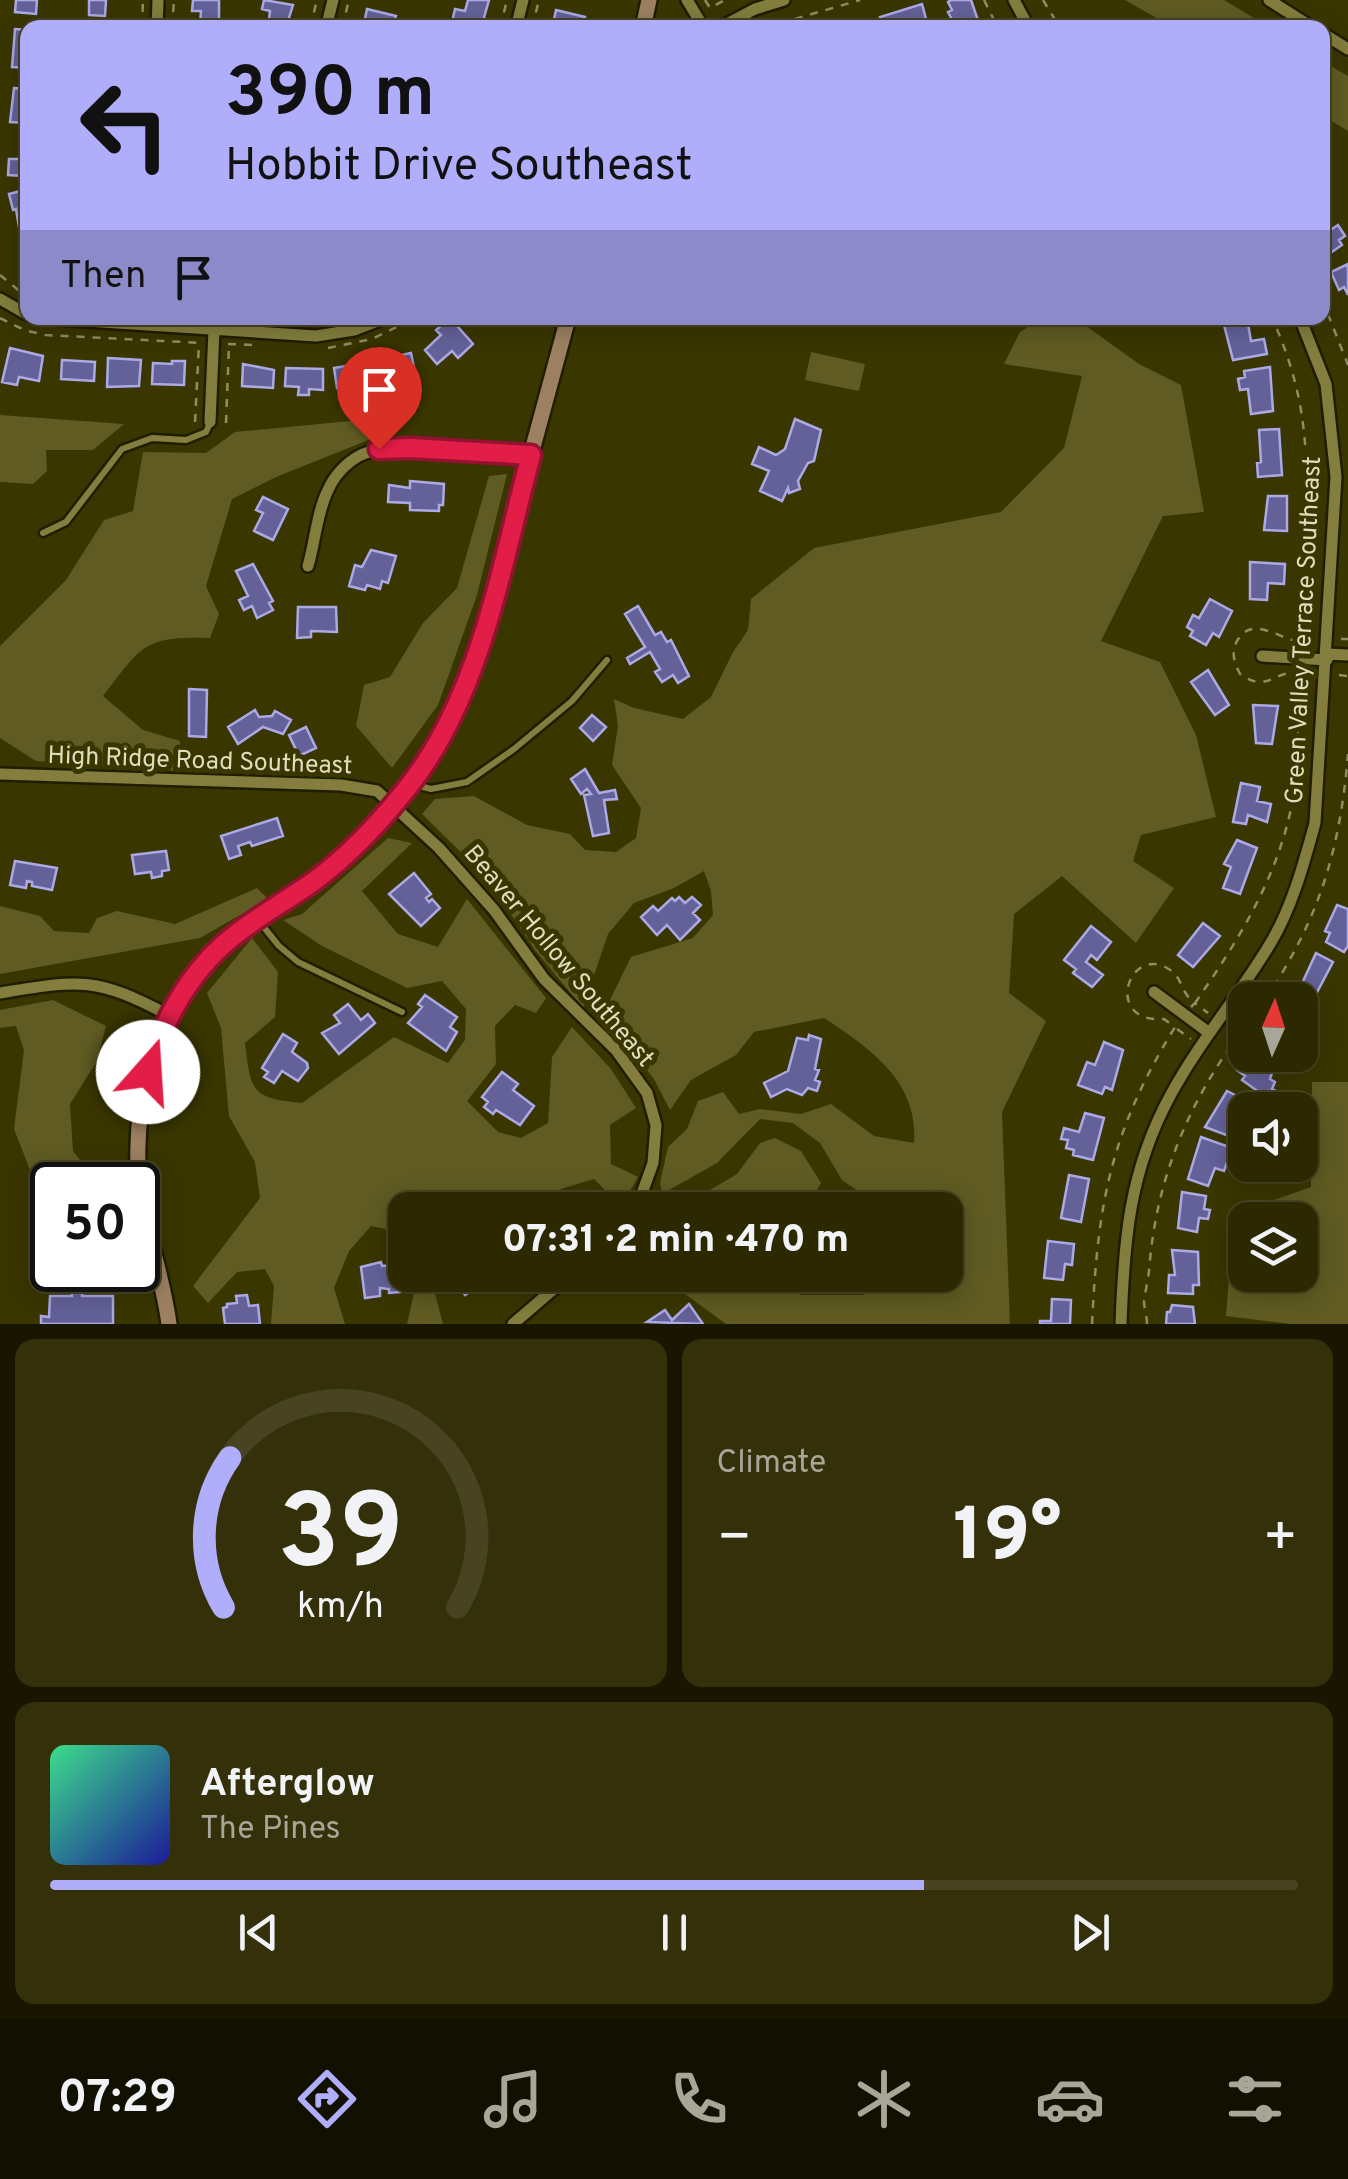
<!DOCTYPE html>
<meta charset="utf-8">
<style>
body{margin:0;font-family:Overpass,sans-serif;background:#34300a;color:#f1f3f6;height:100vh;display:flex;flex-direction:column;font-size:38px;white-space:nowrap}
*{box-sizing:border-box;margin:0}
p{font-size:32px;color:#a6a699}
.icon{flex:none;width:55px;height:55px;fill:none;stroke:currentColor;stroke-width:2;stroke-linecap:round;stroke-linejoin:round}
.map{position:relative;height:1324px;overflow:hidden}
.drawer{display:flex;flex-direction:column;gap:15px;padding:15px;background:#181600;flex:1}
.drawer>*{flex:none}
.guide{position:absolute;left:20px;top:20px;width:1310px;height:305px;border-radius:20px;box-shadow:0 5px 25px #0003,0 0 0 2px #484422;background:#b0adfa;color:#111;overflow:hidden}
.needle{width:65px;rotate:3deg}
.fabs{position:absolute;left:1228px;top:982px;display:grid;gap:20px}
.fabs a{display:grid;place-items:center;width:90px;height:90px;border-radius:20px;background:#2c2800;box-shadow:0 5px 25px #0003,0 0 0 2px #484422;font-size:50px}
.speed{position:absolute;left:30px;top:1162px;display:flex;gap:20px;font-size:50px;font-weight:700;text-align:center}
.speed>*{display:grid;place-content:center;width:130px;height:130px;border-radius:50%;background:#2c2800;box-shadow:0 5px 25px #0003,0 0 0 2px #484422;line-height:1}
.speed .limit{border:5px solid #111;border-radius:15px;background:#fff;color:#111}
.pin{position:absolute;display:grid;place-items:center;width:85px;height:85px;color:#fff;margin:-102px -42px;border-radius:50% 50% 50% 0;rotate:-45deg;box-shadow:0 0 10px #0007}
.pin .icon{rotate:45deg}
.me{position:absolute;width:110px;margin:-55px;rotate:19deg;stroke-linejoin:round;filter:drop-shadow(0 0 8px #0008)}
.turn{display:flex;align-items:center;gap:35px;height:210px;padding:0 40px;font-size:45px}
.turn .icon{width:130px;height:130px;stroke-width:2.5}
.turn b{display:block;font-size:70px;line-height:85px}
.then{display:flex;align-items:center;height:95px;padding:0 40px;background:#0003;gap:20px;font-size:38px}
.big{font-size:75px;font-weight:800;line-height:1.1}
.drawer .tile{flex:1;display:flex;flex-direction:column;justify-content:center;gap:15px;min-width:0;padding:0 35px;border-radius:20px;background:#34300a}
.drawer .dial{align-items:center;gap:0}
.dial svg{height:260px;overflow:visible;fill:none;stroke:#484422;stroke-width:7;stroke-linecap:round;text-anchor:middle}
.dial text{fill:#f1f3f6;stroke:none}
.song{display:flex;align-items:center;gap:30px}
.cover{width:120px;height:120px;border-radius:15px;background:linear-gradient(135deg,hsl(150 70% 55%),hsl(240 70% 35%))}
.played{height:10px;border-radius:5px;background:linear-gradient(90deg,#b0adfa 70%,#484422 70%)}
.keys{display:flex;justify-content:space-around;direction:ltr}
.heat{display:flex;justify-content:space-between;align-items:center;font-size:55px;direction:ltr}
.drawer .tiles{flex:1;display:grid;gap:15px;grid-template-columns:1fr 1fr}
.tile:last-child{grid-column:span 2}
.trip{position:absolute;left:388px;top:1192px;width:575px;height:100px;border-radius:20px;background:#2c2800;box-shadow:0 5px 25px #0003,0 0 0 2px #484422;font-weight:800;line-height:100px;text-align:center}
.tab-bar{display:flex;height:160px;justify-content:space-around;align-items:center;background:#121000;color:#a6a699}
.tab-bar .icon{width:70px;height:70px}
.tab-bar .active{color:#b0adfa}
.tab-bar b{font-size:45px;color:#f1f3f6}
.map>svg:first-child{display:block}
</style>
<div class="map">
<svg width="1348" height="1324" viewBox="0 0 1348 1324">
<rect width="100%" height="100%" fill="#3a3600"/>
<path fill="#5f5b22" fill-rule="evenodd" d="M1125,0H1224L1269,27H1172Z
M1322,61L1348,76V131L1323,116Z
M1041,318H1075L1139,364L1181,385L1204,512L1163,516L1101,641L1160,662L1196,735L1216,817L1141,835L1133,861L1174,888L1136,943L1062,876L1014,914L1009,993L1046,1021L1002,1112L1010,1324H726L659,1275H789L801,1295H862L903,1275H945V1270H955L958,1219H945V1210H885L842,1180L820,1143L793,1123L760,1119L717,1163L662,1194L660,1183L668,1147L687,1129L698,1101L723,1092L739,1114L760,1109L801,1114L831,1104L874,1136L914,1143C919,1082 871,1049 824,1018L754,1032L736,1055L691,1080L670,1110L654,1079L603,1014L631,957L693,938L713,915L711,891L704,871L674,888L634,903L608,934L583,1008L535,950L486,877L422,814L435,799L474,796L527,825L570,834L585,850L616,852L636,838L641,808L612,765L618,726L614,699L634,708L683,719L711,697L733,652L748,630L751,599L814,548L1001,512L1064,448L1082,376L1004,364L1020,332Z
M811,352L865,364L859,391L805,380Z
M0,415L124,424L93,450H46L47,471L33,484L0,482Z
M372,419L376,437L276,477L232,499L206,586L219,614L210,638C143,636 142,646 103,696L143,730L180,741V771L36,761L0,738V646L66,580L104,520L133,511L143,452L206,453L235,432Z
M507,474L477,595L438,705L392,768L356,726L364,685L390,677L423,623L457,588L489,476Z
M388,838L412,843L362,891L398,934L438,947L467,899L546,998L536,1013L515,1005L495,1026L496,1064L467,1101L498,1132L521,1138L548,1123L552,1057L572,1027L611,1069L636,1108L610,1125L611,1164L638,1177L621,1207L594,1179L561,1189L545,1210H511L508,1200L474,1190L440,1196L429,1210H405V1237L402,1232L371,1226L349,1251L334,1288L345,1324H271L274,1286L265,1269L237,1272L208,1303L193,1286L260,1198L255,1162L229,1116L221,1028L207,993L252,938L278,972L275,1017L245,1043C251,1092 251,1098 302,1103L394,1037L448,1063L465,1040L466,1009L442,981L407,988L322,946L283,920L302,914Z
M257,888L268,899L200,938L0,974V906L40,916L54,931L89,933L97,918L117,911L175,924Z
M53,1000L106,1026L97,1061L70,1104L73,1151L100,1185H52V1261L30,1263L32,1175L14,1129L24,1050L16,1026L0,1028V1010Z
M1312,1082H1348V1324H1291L1226,1316L1234,1214L1311,1187ZM1245,1220H1300V1275H1245Z
M775,1138L801,1151L821,1183L805,1210H676L737,1174L760,1143Z
M418,1275H430L443,1324H407Z"/>
<path fill="#646199" stroke="#aba9e6" stroke-width="2.5" d="M16,0H37L36,14L15,12Z
M89,0H106L105,16L89,15Z
M193,0H219V27L200,26L201,11H192Z
M264,0L293,5L288,21L292,22L291,28H268L270,11L262,9Z
M468,0H489L481,28L452,22L455,9L465,11Z
M951,0H971L980,26L955,25L948,12L952,10L948,2Z
M922,4L928,26L883,28L880,17Z
M367,9L396,16L393,26L401,28H363Z
M556,10L585,17L582,28H552Z
M15,29L28,30V68L12,67Z
M14,88L28,89V123L10,122Z
M22,140H28V170H23V176L8,175L9,159H20Z
M28,189V237L21,239L16,209L13,210L9,194Z
M1322,216L1332,229L1338,225L1345,236L1339,240L1342,245L1326,256L1322,250Z
M1348,264V295L1344,287L1339,290L1331,272Z
M450,318L473,344L458,358L452,351L437,364L425,350L441,335L436,330Z
M1247,318L1251,341L1264,339L1267,354L1233,360L1223,321Z
M10,348L43,356L39,381L19,377L17,385L2,382Z
M411,353L415,372L401,375L403,383L389,386L387,377L381,379L377,360Z
M108,358L141,360L139,386L107,387Z
M62,360L95,362L94,381L61,379Z
M172,361H185L184,385L152,384L153,363L172,364Z
M368,362L372,382L356,384L358,392L346,394L345,386L337,388L334,368Z
M243,364L274,370L273,388L242,386Z
M1270,367L1273,411L1251,414L1248,389L1240,390L1238,379L1245,377L1244,371Z
M286,368L323,369V390L309,389V395H298L299,387L285,386Z
M795,419L821,430L814,461L808,463L798,481L800,489L789,493L788,488L782,501L760,491L769,471L752,464L759,447L776,455L785,449Z
M1279,429L1282,475L1258,477L1257,463L1261,462L1259,430Z
M410,481L444,484L443,505H439V511L410,510V503L388,502L389,485L410,488Z
M1268,496H1287V531L1264,530Z
M263,497L288,509L273,540L254,531L263,513L256,510Z
M371,550L396,556L388,583L382,581L380,589L367,585L365,590L349,586L355,565L362,567Z
M1250,562L1285,564L1284,584L1268,583L1267,600L1250,599Z
M253,564L273,601L269,603L273,610L257,618L252,606L244,610L239,600L248,596L236,571Z
M1210,599L1232,611L1219,637L1213,633L1206,645L1190,636L1193,631L1187,627L1193,615L1199,618Z
M638,606L655,635L661,632L667,642L671,640L689,676L678,683L673,675L662,682L655,672L660,669L650,652L630,664L627,658L645,647L625,614Z
M298,607H336L337,632L311,631V637L297,638Z
M1208,670L1229,705L1215,715L1191,682Z
M189,689L207,690L206,737L189,736Z
M1253,705L1278,706L1272,744L1256,743Z
M255,710L259,717L272,716L275,711L291,720L283,734L263,727L238,744L228,727Z
M592,715L606,727L593,741L580,728Z
M306,727L316,748L299,756L289,735Z
M585,769L599,793L615,790L617,799L604,800L609,833L593,836L584,795L591,794L587,789L581,794L571,779Z
M1241,783L1260,787L1257,801L1271,804L1267,822L1248,815L1246,824L1233,822Z
M277,818L283,836L252,846L250,842L238,846L241,855L229,859L221,836Z
M1237,840L1257,848L1240,894L1223,888L1231,867L1224,864Z
M166,851L169,870L162,871V876L152,878L151,872L135,874L132,855Z
M15,861L57,868L52,890L32,886V882L27,881L26,888L10,885Z
M414,873L431,894L426,898L429,902L432,899L440,908L421,926L389,894Z
M679,897L685,903L692,897L701,905L693,913L700,920L680,940L667,925L657,935L641,917L653,906L658,911L672,898L675,901Z
M1337,905L1348,909V946L1344,952L1326,942L1330,933L1325,931Z
M1203,923L1220,936L1193,967L1178,955Z
M1091,926L1111,942L1097,960L1091,955L1086,962L1103,975L1092,987L1073,973L1076,969L1064,960Z
M1316,953L1333,962L1314,998L1299,990Z
M425,995L457,1017L450,1027L457,1032L446,1051L408,1023L422,1007L418,1004Z
M348,1004L361,1020L368,1014L375,1023L339,1054L322,1033L340,1023L334,1015Z
M283,1034L297,1043L292,1052L307,1063L308,1068L298,1081L282,1071L274,1083L264,1077L268,1072L262,1068Z
M809,1035L821,1039L815,1069L819,1070L815,1080L820,1082L817,1091L808,1088L802,1095L787,1089L771,1097L764,1083L788,1071L797,1038L808,1040Z
M1104,1042L1123,1050L1112,1090L1105,1087L1102,1094L1078,1085L1087,1062L1095,1065Z
M1247,1055H1273L1264,1067L1272,1073L1270,1079L1275,1082L1272,1089L1276,1091L1270,1100L1242,1080L1245,1076L1237,1070Z
M502,1072L518,1084L513,1090L534,1106L520,1125L496,1110L493,1114L484,1107L488,1102L482,1097Z
M1227,1091L1247,1101L1237,1121L1241,1123L1234,1138L1205,1127Z
M1085,1113L1104,1118L1093,1160L1073,1155L1074,1150L1066,1148L1068,1140L1061,1139L1064,1128L1079,1132Z
M1201,1137L1232,1148L1224,1171L1215,1168L1208,1186L1188,1179Z
M1069,1175L1089,1179L1081,1222L1061,1218Z
M590,1191L600,1202L596,1205L600,1210H559Z
M1182,1192L1206,1196L1204,1209L1210,1210L1208,1219L1199,1218L1197,1232L1178,1228Z
M1048,1241L1074,1244L1072,1265L1065,1264L1063,1280L1044,1278Z
M1172,1250L1198,1252L1199,1285H1193V1294L1168,1293L1169,1275H1175Z
M381,1262L382,1266L405,1264L408,1278L405,1284H399L400,1292L389,1293V1289L380,1288V1296L365,1298L361,1267Z
M462,1275H474L480,1285L465,1295L455,1279Z
M72,1289L82,1290V1296H113V1324H41V1316L49,1317L50,1296H72Z
M247,1295L249,1306L258,1305L260,1324H225L223,1308L227,1307V1304L237,1303L236,1296Z
M1052,1299L1071,1300L1070,1324H1040V1321H1051Z
M689,1304L703,1324L647,1322L665,1310L672,1320Z
M1172,1305L1193,1307L1195,1324H1166L1167,1312H1170Z"/>
<g fill="none" stroke-linecap="round" stroke-linejoin="round">
<defs>
<path id="service" d="M43,533L66,522L122,449L152,438L186,440L206,432L210,423
M412,784L431,789L467,782L514,749L572,701L607,660
M258,920L279,946L298,962L402,1012"/>
<path id="minor" d="M687,0L704,28
M1014,0L1029,28
M1269,0L1313,28
M157,28L158,0
M326,28L333,0
M516,28L523,0
M719,28L755,9L784,0
M1322,33L1348,49
M0,299L28,315
M40,318L316,336L354,330L385,318
M210,422L214,330
M308,566C315,542 317,512 328,490C334,476 346,463 359,456C391,438 492,453 531,455
M1327,654L1348,655
M1262,656L1327,660
M0,774L341,785L377,791L439,848L494,910L544,979L616,1050L647,1093L656,1125L653,1163L636,1210
M1154,992L1208,1032
M0,993C79,980 95,976 168,1015
M513,1324L570,1275
M1121,1324C1124,1240 1129,1172 1170,1096C1199,1042 1239,996 1270,944C1292,908 1304,863 1315,823L1336,477L1326,384L1300,318"/>
<path id="secondary" d="M643,28L649,0
M169,1324C161,1263 135,1207 138,1145C140,1069 168,990 227,941C269,907 316,882 355,845C416,789 456,717 481,639L568,318"/>
</defs>
<use href="#service" stroke="#201d00" stroke-width="11"/>
<use href="#minor" stroke="#201d00" stroke-width="16"/>
<use href="#secondary" stroke="#201d00" stroke-width="20"/>
<path stroke="#8f8d61" stroke-width="2.5" stroke-dasharray="8 8" stroke-linecap="butt" d="M705,0L710,8L725,0
M984,0L998,28
M1043,0L1060,28
M142,28L143,0
M172,28L174,0
M310,28L317,0
M342,28L349,0
M500,28L507,0
M532,28L539,0
M764,28L860,0
M0,275L28,298
M1322,299L1348,365
M0,318L24,330L45,335L203,343
M317,318H326
M228,344L255,345
M328,348L372,339L415,318
M195,422L199,343
M226,423L229,345
M1341,639H1348
M1339,675L1348,676
M1265,1000C1319,919 1340,851 1348,754
M1191,1007L1195,1003L1208,1013
M1177,1029L1191,1039
M1092,1324C1098,1202 1110,1133 1175,1027L1164,1019C1104,1024 1127,946 1167,968C1184,977 1179,992 1195,1003C1238,941 1277,879 1292,804C1300,762 1297,715 1299,673C1273,670 1268,694 1240,674C1235,664 1231,654 1236,643C1251,612 1281,641 1301,642C1299,519 1327,438 1272,318
M1147,1324C1147,1316 1144,1308 1144,1301C1145,1293 1148,1280 1149,1271C1156,1177 1189,1101 1245,1026"/>
<use href="#service" stroke="#837e3d" stroke-width="6"/>
<use href="#minor" stroke="#837e3d" stroke-width="11"/>
<use href="#secondary" stroke="#9c8061" stroke-width="15"/>
</g>
<g fill="none" stroke-linecap="round" stroke-linejoin="round">
<defs>
<path id="route" d="M148,1072C162,1024 186,978 224,944C252,919 287,901 317,879C351,853 382,820 408,787C481,695 501,566 531,455L411,448L379,449"/>
</defs>
<use href="#route" stroke="#92132f" stroke-width="25"/>
<use href="#route" stroke="#e11d48" stroke-width="18"/>
</g>
<g text-anchor="middle" stroke-width="10" stroke-linejoin="round" paint-order="stroke">
<g font-size="25" fill="#deddbc" stroke="#3a3600">
<text transform="translate(1302 630) rotate(-87)" y="9">Green Valley Terrace Southeast</text>
<text transform="translate(200 759) rotate(2)" y="9">High Ridge Road Southeast</text>
<text transform="translate(560 955) rotate(50)" y="9">Beaver Hollow Southeast</text>
</g>
</g>
</svg>
<div class="fabs">
<a><svg class="needle" viewBox="-14 -14 28 28"><path d="M0-13l5 13h-10z" fill="#e53935"/><path d="M0 13l5-13h-10z" fill="#a6a699"/></svg></a>
<a><svg class="icon" aria-label="sound" viewBox="0 0 24 24"><path d="M4 9h4l5-4v14l-5-4H4zM17 9q2 3 0 6"/></svg></a>
<a><svg class="icon" aria-label="layers" viewBox="0 0 24 24"><path d="M12 4l9 5-9 5-9-5zM3 14l9 5 9-5"/></svg></a>
</div>
<div class="speed"><div class="limit">50</div></div>
<div class="pin" style="left:379px;top:449px;background:#d93025"><svg class="icon" aria-label="arrive" viewBox="0 0 24 24"><path d="M6 21V4h12l-3 4 3 4H6"/></svg></div>
<svg class="me" style="left:148px;top:1072px" viewBox="-20 -20 40 40"><circle r="19" fill="#fff"/><path d="M0-13L10 11 0 6-10 11z" fill="#e11d48"/></svg>
<div class="trip">07:31 · 2 min · 470 m</div>
<div class="guide">
<div class="turn"><svg class="icon" aria-label="left" viewBox="0 0 24 24"><path d="M17 20v-9H6M10 6l-5 5 5 5"/></svg><div><b>390 m</b>Hobbit Drive Southeast</div></div>
<div class="then">Then<svg class="icon" aria-label="arrive" viewBox="0 0 24 24"><path d="M6 21V4h12l-3 4 3 4H6"/></svg></div>
</div>
</div>
<section class="drawer">
<div class="tiles">
<div class="tile dial"><svg viewBox="0 0 100 80">
<path d="M14 69A42 42 0 1 1 86 69"/>
<path d="M14 69A42 42 0 0 1 16 23" stroke="#b0adfa"/>
<text x="50" y="56" font-size="32" font-weight="700">39</text>
<text x="50" y="72" font-size="11">km/h</text>
</svg></div>
<div class="tile"><p>Climate</p>
<div class="heat"><a>−</a><b class="big">19°</b><a>+</a></div>
</div>
<div class="tile">
<div class="song"><i class="cover"></i><div><b>Afterglow</b><p>The Pines</p></div></div>
<div class="played"></div>
<div class="keys"><svg class="icon" aria-label="previous" viewBox="0 0 24 24"><path d="M18 5L8 12l10 7zM5 5v14"/></svg><svg class="icon" aria-label="pause" viewBox="0 0 24 24"><path d="M8 5v14M16 5v14"/></svg><svg class="icon" aria-label="next" viewBox="0 0 24 24"><path d="M6 5l10 7-10 7zM19 5v14"/></svg></div>
</div>
</div>
</section>
<nav class="tab-bar">
<b>07:29</b>
<svg class="icon active" aria-label="directions" viewBox="0 0 24 24"><path d="M12 3l9 9-9 9-9-9zM9 14v-3h6M13 9l2 2-2 2"/></svg>
<svg class="icon" aria-label="music" viewBox="0 0 24 24"><path d="M9 18V5l10-2v13"/><circle cx="6" cy="18" r="3"/><circle cx="16" cy="16" r="3"/></svg>
<svg class="icon" aria-label="phone" viewBox="0 0 24 24"><path d="M5 4h4l2 5-3 2q2 4 5 5l2-3 5 2v4C11 20 4 13 5 4z"/></svg>
<svg class="icon" aria-label="climate" viewBox="0 0 24 24"><path d="M12 3v18M4 7l16 10M4 17L20 7"/></svg>
<svg class="icon" aria-label="car" viewBox="0 0 24 24"><path d="M5 17H2v-5l4-1 3-4h7l3 4 3 1v5h-3M9 17h6M6 11h13"/><circle cx="7" cy="17" r="2"/><circle cx="17" cy="17" r="2"/></svg>
<svg class="icon" aria-label="filters" viewBox="0 0 24 24"><path d="M4 7h16M4 17h16"/><circle cx="9" cy="7" r="2"/><circle cx="15" cy="17" r="2"/></svg>
</nav>
